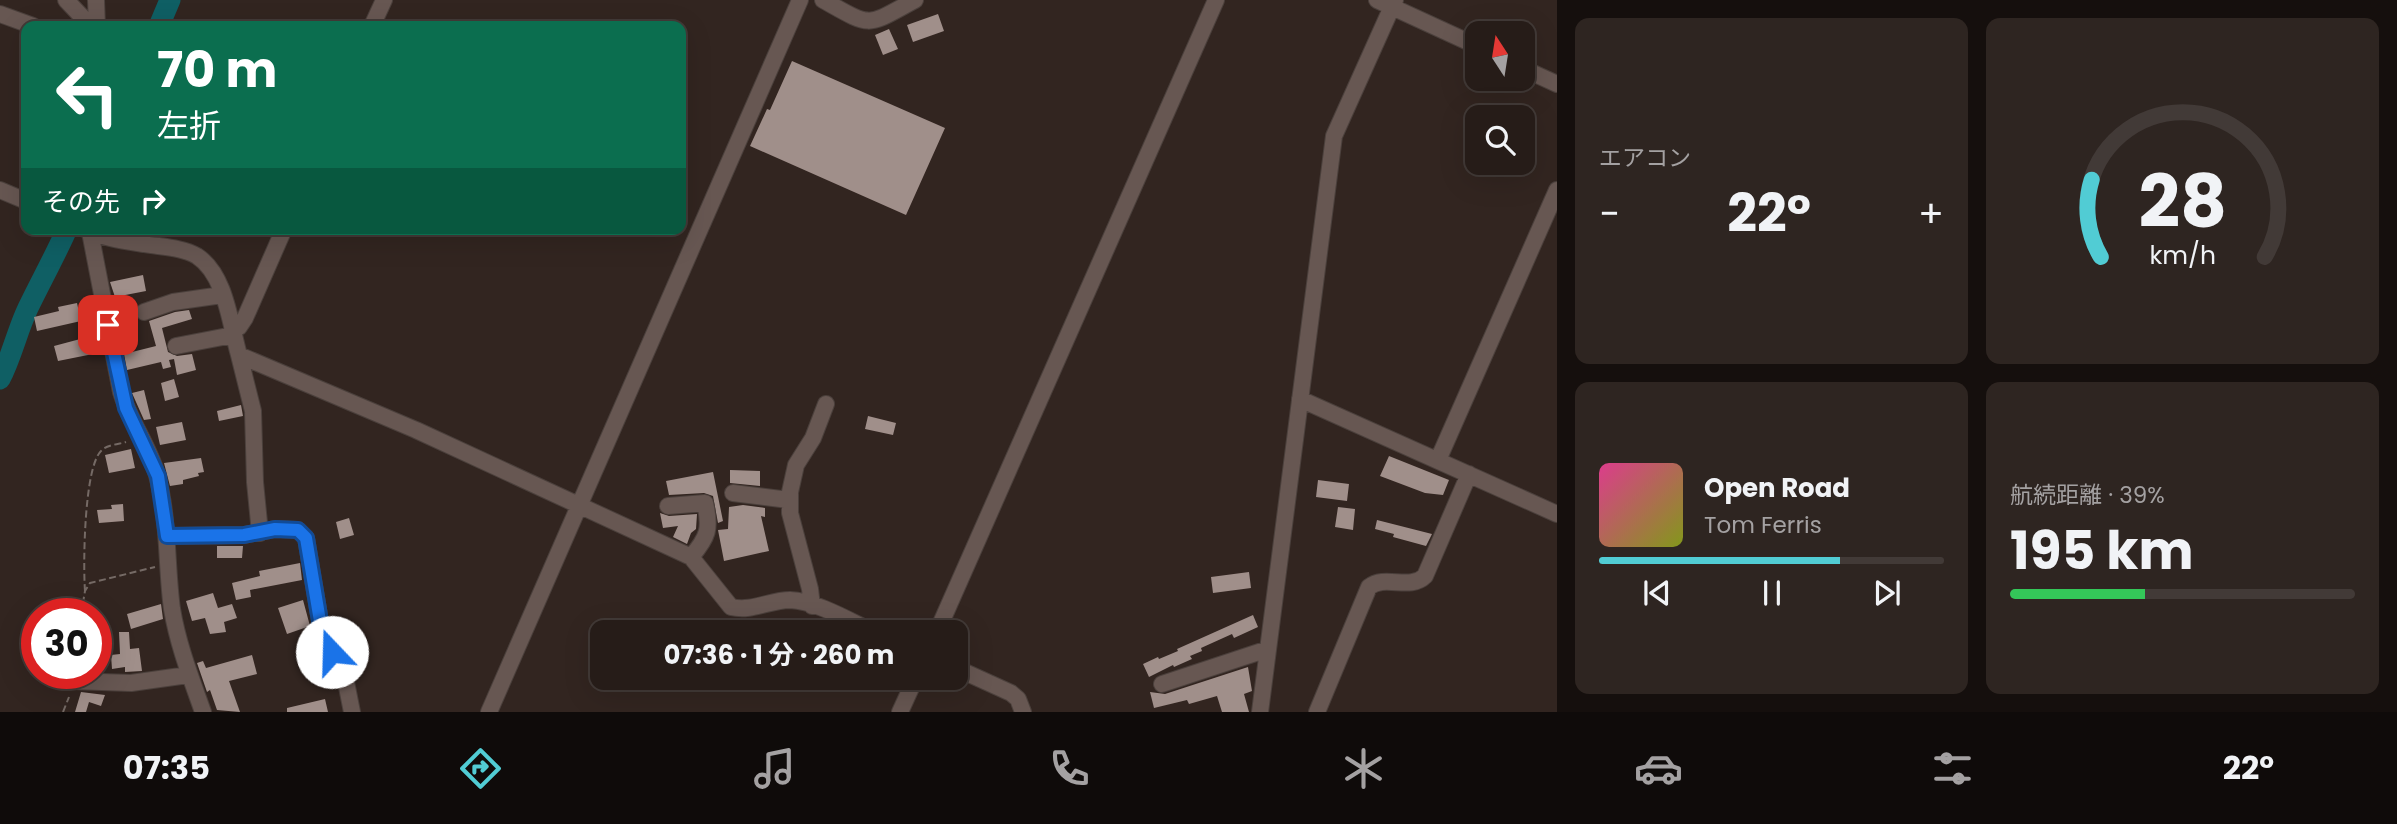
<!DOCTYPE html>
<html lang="ja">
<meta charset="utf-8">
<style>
body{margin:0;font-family:Poppins,"Noto Sans JP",sans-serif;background:#2e2521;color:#f1f3f6;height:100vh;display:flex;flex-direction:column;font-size:26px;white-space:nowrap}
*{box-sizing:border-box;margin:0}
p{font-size:23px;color:#a4a1a2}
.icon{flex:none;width:38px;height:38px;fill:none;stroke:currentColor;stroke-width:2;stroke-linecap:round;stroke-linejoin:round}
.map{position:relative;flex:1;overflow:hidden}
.drawer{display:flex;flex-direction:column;gap:18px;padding:18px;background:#150f0d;width:840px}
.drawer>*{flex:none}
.top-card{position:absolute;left:21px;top:21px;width:665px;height:214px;border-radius:14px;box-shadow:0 7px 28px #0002,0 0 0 2px #423a37;background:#0b6e4f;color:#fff;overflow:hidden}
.needle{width:46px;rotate:348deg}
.tools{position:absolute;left:1465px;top:21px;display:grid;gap:14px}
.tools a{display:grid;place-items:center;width:70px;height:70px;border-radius:14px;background:#261c18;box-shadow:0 7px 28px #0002,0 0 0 2px #423a37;font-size:35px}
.speed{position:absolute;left:21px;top:598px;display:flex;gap:14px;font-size:35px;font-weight:700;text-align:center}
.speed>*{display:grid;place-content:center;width:91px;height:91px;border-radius:50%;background:#261c18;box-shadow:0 7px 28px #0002,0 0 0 2px #423a37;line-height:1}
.speed .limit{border:10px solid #d22;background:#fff;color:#111}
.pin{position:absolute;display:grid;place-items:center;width:60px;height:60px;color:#fff;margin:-30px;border-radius:14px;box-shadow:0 4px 10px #0006}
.me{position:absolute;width:77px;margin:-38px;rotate:339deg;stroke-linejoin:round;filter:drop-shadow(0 0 5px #0008)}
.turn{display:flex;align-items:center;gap:24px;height:147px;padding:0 21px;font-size:32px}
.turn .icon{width:91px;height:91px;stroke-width:2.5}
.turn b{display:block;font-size:49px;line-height:60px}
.then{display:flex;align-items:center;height:66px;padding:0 21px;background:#0003;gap:14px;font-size:26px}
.big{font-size:52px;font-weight:700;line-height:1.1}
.drawer .tile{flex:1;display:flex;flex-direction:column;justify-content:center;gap:10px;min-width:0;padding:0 24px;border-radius:14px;background:#2e2521}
.drawer .dial{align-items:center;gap:0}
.dial svg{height:182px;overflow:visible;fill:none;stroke:#423a37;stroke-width:7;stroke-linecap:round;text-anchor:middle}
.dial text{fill:#f1f3f6;stroke:none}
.song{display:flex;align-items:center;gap:21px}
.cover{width:84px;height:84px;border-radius:10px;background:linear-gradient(135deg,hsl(330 70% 55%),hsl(70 70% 35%))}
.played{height:7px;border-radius:4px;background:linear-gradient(90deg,#51ccd4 70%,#423a37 70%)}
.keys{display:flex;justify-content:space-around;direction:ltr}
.heat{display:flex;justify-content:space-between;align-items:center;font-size:38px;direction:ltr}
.charge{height:10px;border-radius:5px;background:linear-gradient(90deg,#34c759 39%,#423a37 0)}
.drawer .tiles{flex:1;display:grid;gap:18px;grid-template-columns:repeat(2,1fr)}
.trip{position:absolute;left:590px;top:620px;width:378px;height:70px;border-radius:14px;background:#261c18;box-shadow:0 7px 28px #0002,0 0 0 2px #423a37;font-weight:700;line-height:70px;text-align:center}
.menu{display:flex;height:112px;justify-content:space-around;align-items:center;background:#0f0b0a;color:#a4a1a2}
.menu .icon{width:49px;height:49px}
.menu .selected{color:#51ccd4}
.menu b{font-size:32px;color:#f1f3f6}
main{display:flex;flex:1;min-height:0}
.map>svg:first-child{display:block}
</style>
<main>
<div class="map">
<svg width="1557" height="712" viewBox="0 0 1557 712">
<rect width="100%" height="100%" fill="#322520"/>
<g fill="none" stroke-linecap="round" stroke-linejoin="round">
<path stroke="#0f5f64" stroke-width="21" d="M159,26L170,0
M0,379C12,356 17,331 28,308C41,281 55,256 67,229"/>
</g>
<path fill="#a08f8a" d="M938,14L944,31L913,42L907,25Z
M889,29L898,49L883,55L875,35Z
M792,61L945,128L906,215L750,146L767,109L770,110Z
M143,275L146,291L115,297L110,282Z
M77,303L81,321L37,331L34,317L59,311L58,307Z
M189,310L192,319L162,328L168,352L177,356L192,354L196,370L177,375L174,359L169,360L171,367L163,369L161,362L127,370L122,343L130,341L132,352L156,346L149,321L175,312Z
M99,334L103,352L58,361L54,346Z
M174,379L179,397L165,401L161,383Z
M144,390L151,419L144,420L132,393Z
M241,405L243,416L219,421L217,411Z
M868,416L896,423L893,435L865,429Z
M182,422L186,440L160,445L156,427Z
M131,449L135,468L109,473L105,455Z
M1389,456L1449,480L1443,495L1425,493L1380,476Z
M201,458L204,472L198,473L199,476L183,480V484L170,486L164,463Z
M730,470L760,471V486L730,483Z
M713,472L723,521L718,523L713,496L704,493L669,495L666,481Z
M1318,480L1349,484L1347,501L1316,497Z
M123,504L124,521L99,523L97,510L112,509L111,505Z
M743,505L765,508V517L761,516L769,551L724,561L718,530L728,529L729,507Z
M1338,507L1355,509L1353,530L1335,527Z
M660,513L669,516L697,514L696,529L691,533L687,544L673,537L678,526L663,528Z
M349,518L354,535L340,539L336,522Z
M1377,520L1432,534L1426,546L1393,537L1394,534L1375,529Z
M217,546H243L242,558H217Z
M300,563L302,580L250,590L251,597L236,600L232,583L260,576L259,571Z
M1249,572L1251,588L1213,593L1211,577Z
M213,593L218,608L232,604L237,618L224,622L226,632L210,634L205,618L192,621L186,601Z
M303,600L310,626L287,634L278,608Z
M161,604L163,619L131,629L127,614Z
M1253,615L1258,627L1234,638L1232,634L1201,648L1202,651L1190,656L1192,659L1174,667L1173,665L1149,677L1143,664L1158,657L1159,659L1178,651L1177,649Z
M119,632H129L130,649L139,648L142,671L125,672V667L112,669L111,655L120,654Z
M252,655L257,674L229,681L240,712L217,710L210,690L207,692L197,663L203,661L206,668Z
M1248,667L1252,691L1244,694L1249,712H1222L1217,696L1189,704L1187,700L1154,708L1150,692L1165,694Z
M81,692L105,695L101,706L89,702L86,712H75Z
M325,699L328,712H287V708Z"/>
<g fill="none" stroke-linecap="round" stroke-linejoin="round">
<defs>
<path id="minor" d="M66,0L85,20L97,25
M96,0L97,26
M823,0C873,28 865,27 915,0
M1377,0L1477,46
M0,14L33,26
M372,26L384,0
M1522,68L1557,84
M0,190L26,201
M85,229C102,238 125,241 144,244C160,247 182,247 197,256C226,275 230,324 239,355L416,430L691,557L731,607C752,612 770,600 790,600C816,601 850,621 873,632
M90,232L121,392C130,422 149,446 157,475C169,519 166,565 172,609C178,645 191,678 203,712
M144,312L173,302L222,295
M232,330L239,327L245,318L284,229
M176,346L233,335
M239,355L253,411L255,482L260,533
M1300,399L1557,514
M1438,460L1557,190
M733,493L789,500
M668,506L705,503C711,529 708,537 691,557
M167,536L244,535L275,529L298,530L306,538L321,627L329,646L343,667L352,712
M812,606L810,589L790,513V492L796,465L813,438L826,404
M937,632L1216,0
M956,668L1011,693L1018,699L1023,712
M72,681L131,683L188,675
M1162,684L1268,649
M489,712L800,0
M900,712L916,677
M1260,712L1334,136L1395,0
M1317,712L1369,587C1385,574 1410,591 1425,576L1469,474"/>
</defs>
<use href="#minor" stroke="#4b403c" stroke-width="18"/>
<path stroke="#756a65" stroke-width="2" stroke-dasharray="7 3.5" stroke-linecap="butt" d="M85,591C83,565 84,468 101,451C106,445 119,444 126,442
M81,614L85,591L90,583L155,567
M63,712L69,697"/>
<use href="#minor" stroke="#675752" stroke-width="16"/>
</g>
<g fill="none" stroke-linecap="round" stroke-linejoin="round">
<defs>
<path id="route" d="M108,325L126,408L158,476L167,536L244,535L275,529L298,530L306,538L321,627L332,652"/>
</defs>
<use href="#route" stroke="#114b97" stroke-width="18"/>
<use href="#route" stroke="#1a73e8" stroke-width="12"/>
</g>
</svg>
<div class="tools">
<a><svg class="needle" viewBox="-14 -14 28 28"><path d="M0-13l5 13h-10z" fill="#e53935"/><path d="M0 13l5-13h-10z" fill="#a4a1a2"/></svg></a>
<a><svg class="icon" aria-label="search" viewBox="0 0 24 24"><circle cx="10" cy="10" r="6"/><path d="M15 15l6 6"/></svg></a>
</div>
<div class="speed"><div class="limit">30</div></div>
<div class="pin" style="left:108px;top:325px;background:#d93025"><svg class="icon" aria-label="arrive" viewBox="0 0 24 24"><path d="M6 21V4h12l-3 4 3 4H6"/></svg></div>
<svg class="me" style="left:332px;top:652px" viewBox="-20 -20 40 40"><circle r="19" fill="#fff"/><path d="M0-13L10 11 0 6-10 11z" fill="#1a73e8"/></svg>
<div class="trip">07:36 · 1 分 · 260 m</div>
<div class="top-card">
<div class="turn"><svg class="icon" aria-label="left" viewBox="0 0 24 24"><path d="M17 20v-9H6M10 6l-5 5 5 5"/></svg><div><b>70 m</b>左折</div></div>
<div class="then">その先<svg class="icon" aria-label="right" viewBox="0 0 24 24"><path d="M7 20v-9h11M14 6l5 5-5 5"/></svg></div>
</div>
</div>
<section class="drawer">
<div class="tiles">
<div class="tile"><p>エアコン</p>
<div class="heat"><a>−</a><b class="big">22°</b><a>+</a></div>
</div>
<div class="tile dial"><svg viewBox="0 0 100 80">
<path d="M14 69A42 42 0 1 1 86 69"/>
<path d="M14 69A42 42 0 0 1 10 35" stroke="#51ccd4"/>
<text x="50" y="56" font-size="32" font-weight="700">28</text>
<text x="50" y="72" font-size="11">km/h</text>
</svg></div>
<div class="tile">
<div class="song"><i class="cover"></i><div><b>Open Road</b><p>Tom Ferris</p></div></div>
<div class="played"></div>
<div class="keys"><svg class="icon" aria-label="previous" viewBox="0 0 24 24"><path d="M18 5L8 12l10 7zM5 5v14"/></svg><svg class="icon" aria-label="pause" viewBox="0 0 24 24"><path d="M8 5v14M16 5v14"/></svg><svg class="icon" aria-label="next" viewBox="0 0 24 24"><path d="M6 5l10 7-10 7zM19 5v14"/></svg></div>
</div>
<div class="tile"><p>航続距離 · 39%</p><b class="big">195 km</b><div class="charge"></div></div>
</div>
</section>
</main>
<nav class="menu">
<b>07:35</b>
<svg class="icon selected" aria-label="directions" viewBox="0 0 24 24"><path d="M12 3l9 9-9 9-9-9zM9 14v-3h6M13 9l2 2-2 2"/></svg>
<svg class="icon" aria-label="music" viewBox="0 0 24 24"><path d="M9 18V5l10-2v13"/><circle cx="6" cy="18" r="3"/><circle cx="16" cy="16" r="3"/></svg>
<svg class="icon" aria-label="phone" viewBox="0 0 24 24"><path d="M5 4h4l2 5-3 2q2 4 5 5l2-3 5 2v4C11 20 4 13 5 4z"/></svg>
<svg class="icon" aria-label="climate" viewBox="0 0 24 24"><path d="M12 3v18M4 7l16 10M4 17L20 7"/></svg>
<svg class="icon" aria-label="car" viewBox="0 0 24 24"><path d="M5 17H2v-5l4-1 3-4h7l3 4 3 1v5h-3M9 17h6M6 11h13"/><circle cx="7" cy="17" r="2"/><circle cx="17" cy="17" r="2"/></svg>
<svg class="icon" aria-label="filters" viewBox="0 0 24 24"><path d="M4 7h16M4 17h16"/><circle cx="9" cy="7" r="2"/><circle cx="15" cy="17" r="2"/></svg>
<b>22°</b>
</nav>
